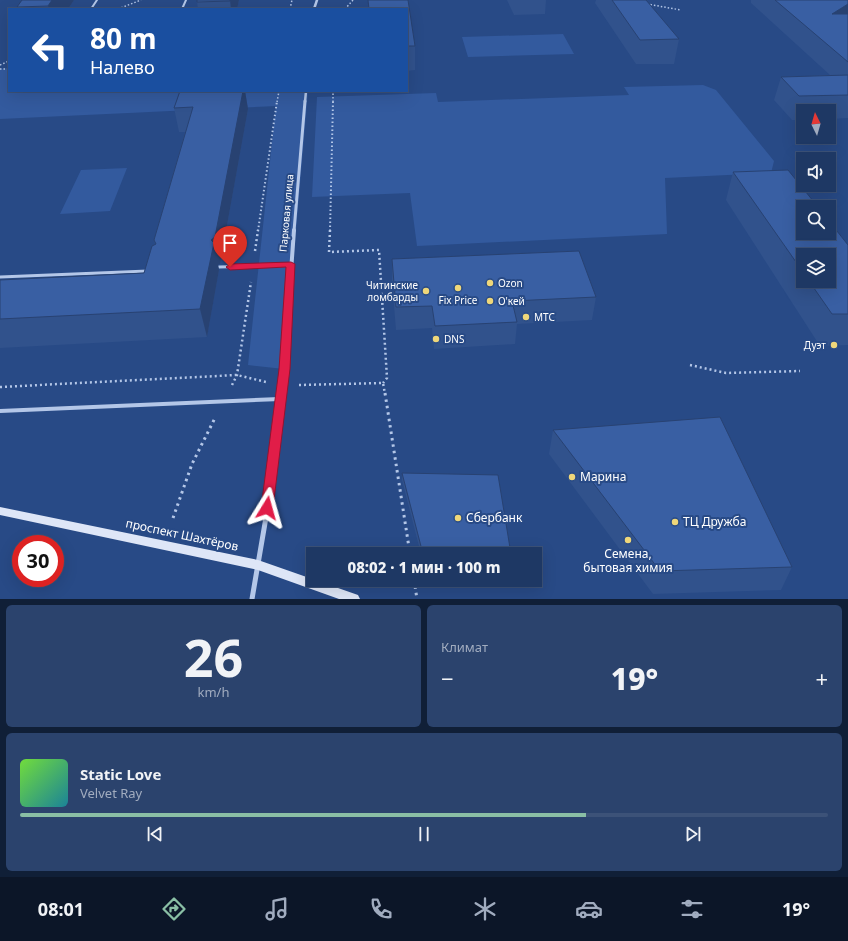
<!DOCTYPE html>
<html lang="ru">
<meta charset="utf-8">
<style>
body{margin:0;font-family:"Noto Sans",sans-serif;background:#2b436d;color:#f1f3f6;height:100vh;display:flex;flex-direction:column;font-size:15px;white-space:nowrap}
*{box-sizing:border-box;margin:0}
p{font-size:13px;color:#a1acbf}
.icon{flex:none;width:22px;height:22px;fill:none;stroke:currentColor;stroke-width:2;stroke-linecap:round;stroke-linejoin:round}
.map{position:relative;height:599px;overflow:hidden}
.panel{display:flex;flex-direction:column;gap:6px;padding:6px;background:#101f37;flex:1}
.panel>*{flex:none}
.guide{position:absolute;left:8px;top:8px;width:400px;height:84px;border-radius:0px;box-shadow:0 4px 16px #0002,0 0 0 1px #3c5278;background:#1a4fa0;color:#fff;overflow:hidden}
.needle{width:26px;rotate:355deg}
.tools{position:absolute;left:796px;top:104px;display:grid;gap:8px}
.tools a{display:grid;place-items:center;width:40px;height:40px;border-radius:0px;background:#1e3864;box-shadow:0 4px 16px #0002,0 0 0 1px #3c5278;font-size:20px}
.speed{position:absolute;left:12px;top:535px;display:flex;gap:8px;font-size:20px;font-weight:700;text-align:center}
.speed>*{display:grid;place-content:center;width:52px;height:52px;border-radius:50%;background:#1e3864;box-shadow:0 4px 16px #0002,0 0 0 1px #3c5278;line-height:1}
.speed .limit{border:6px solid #d22;background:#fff;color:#111}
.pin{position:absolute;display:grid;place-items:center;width:34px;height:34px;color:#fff;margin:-41px -17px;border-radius:50% 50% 50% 0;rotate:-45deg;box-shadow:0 0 4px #0007}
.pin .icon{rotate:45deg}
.me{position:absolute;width:44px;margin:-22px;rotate:8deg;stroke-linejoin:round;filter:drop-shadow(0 0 3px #0008)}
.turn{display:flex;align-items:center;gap:14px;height:84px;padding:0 16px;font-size:18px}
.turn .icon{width:52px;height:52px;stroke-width:2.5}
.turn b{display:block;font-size:28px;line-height:34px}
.big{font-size:30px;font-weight:800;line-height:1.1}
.panel .tile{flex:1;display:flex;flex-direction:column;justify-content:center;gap:6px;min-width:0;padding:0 14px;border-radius:6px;background:#2b436d}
.panel .dial{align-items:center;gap:0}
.dial b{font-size:52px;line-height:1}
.song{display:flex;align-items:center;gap:12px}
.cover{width:48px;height:48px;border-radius:6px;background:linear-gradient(135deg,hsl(100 70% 55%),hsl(190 70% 35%))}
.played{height:4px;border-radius:2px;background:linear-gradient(90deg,#8abfa5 70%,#3c5278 70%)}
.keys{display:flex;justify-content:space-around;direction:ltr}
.heat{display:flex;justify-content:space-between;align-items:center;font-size:22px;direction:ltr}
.panel .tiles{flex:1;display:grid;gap:6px;grid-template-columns:1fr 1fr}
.tile:last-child{grid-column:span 2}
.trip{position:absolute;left:306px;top:547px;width:236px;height:40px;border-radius:0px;background:#1e3864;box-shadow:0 4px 16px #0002,0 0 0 1px #3c5278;font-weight:800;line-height:40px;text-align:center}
.dock{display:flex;height:64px;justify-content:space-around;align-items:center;background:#0c1628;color:#a1acbf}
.dock .icon{width:28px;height:28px}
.dock .on{color:#8abfa5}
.dock b{font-size:18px;color:#f1f3f6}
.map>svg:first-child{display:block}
</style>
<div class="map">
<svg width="848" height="599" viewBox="0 0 848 599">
<rect width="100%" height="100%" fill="#284a86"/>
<path fill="#335a9e" d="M563,34L574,54L468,57L462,37Z
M9,68V91H308L284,369L248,365L276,106L0,119V69Z
M703,85L716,90L774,161L771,173L665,178L667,234L417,246L410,193L312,197L317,97L436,93L438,102L629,95L624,87Z
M127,168L110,211L60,214L81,170Z"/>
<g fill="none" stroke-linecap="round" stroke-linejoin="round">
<path stroke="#b4c7e8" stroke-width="1.5" stroke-dasharray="1.5 2" stroke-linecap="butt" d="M647,4L681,10
M118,9L141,0
M290,9L292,0
M345,9L353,0
M0,65L9,61
M0,69H9
M277,102L279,91
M333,102V91"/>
<path stroke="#b4c7e8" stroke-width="2" stroke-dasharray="1.5 2.5" stroke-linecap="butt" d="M258,231L277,101
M330,231L333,101"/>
<path stroke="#b4c7e8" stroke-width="2.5" stroke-dasharray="2 3" stroke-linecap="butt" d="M330,230L329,252L379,250L387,378L383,383
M255,251L258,230
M690,365L726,373L800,371
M232,385L237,375L251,282
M299,385L383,383L385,394
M0,387L237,375L266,382"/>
<path stroke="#b4c7e8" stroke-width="3" stroke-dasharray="2.5 4" stroke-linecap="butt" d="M385,393L410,554
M173,518L192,464L215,418
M414,580L417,599"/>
<path stroke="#b4c7e8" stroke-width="2" d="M91,9L97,0
M182,9L186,0"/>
<path stroke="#b4c7e8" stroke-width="3" d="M219,267L291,265
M0,277L148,271"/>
<path stroke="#b4c7e8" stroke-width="4" d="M0,411L280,399"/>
<path stroke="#b4c7e8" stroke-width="2.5" d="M314,9L317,0
M305,102L306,91"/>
<path stroke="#b4c7e8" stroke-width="3" d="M294,231L305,101"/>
<path stroke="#b4c7e8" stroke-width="4" d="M281,394L284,369L294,230"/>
<path stroke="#b4c7e8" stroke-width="5" d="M252,599L270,494L281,393"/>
<path fill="#dee6f7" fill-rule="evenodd" d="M0,507L258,560L358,595L360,599H339L258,570L0,515Z"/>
</g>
<path fill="#31528c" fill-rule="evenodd" d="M22,0H74L68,9H17V7Z
M197,0H239L237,9H198L197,2Z
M368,0H408L415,46V70L407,71V9H369Z
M507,0H546L545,14L514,15Z
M596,0H646L679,39L674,64H636L595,3Z
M751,0H848V118L829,119V111H803V120H792L774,100L781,77L830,75L751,3Z
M180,91H245L248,109L220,264L218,265L219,270L207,337L0,348V280L144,273L155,244L154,240L185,132H179L174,108Z
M733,172L848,245V345L820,346L726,200ZM803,255L829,281H803Z
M392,259L596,297L592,320L517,324L515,344L434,349L432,328L396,330L392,281Z
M553,430L792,567L781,590L653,594L549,454Z
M402,473L511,554H421L402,480Z"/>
<path fill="#284272" d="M52,0H74L68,9H49L48,6Z
M230,0H239L237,9H231Z
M848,4V20L832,14Z
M243,91H245L248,109L220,264L218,265L219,270L207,337L200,309L211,240Z"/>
<path fill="#395fa3" stroke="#284272" d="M22,0H52L48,6L17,7Z
M197,0H230V1L197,2Z
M368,0H408L415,46H407V9H369Z
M612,0H646L679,39L640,40Z
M775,0H848V4L832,14H848V62Z
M848,75V95L799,96L781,77Z
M180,91H243L215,237L211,240L214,243L200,309L0,319V280L144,273L152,246L156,244L154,240L193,107L174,108Z
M788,170L818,207H803V233H829V221L848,245V314H832L809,281H829V255H803V272L733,172Z
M579,251L596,297L512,301L517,322L435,326L432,306L396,307L392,259Z
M720,417L792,567L660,571L553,430Z
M402,473L498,475L511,554H423Z"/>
<path fill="#e11d48" stroke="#92132f" d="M291,262L295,264L290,369L273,508L271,512L267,513L263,512L261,508L279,369L286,267L230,270L226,267L230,264Z"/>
<g fill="#efd77a" stroke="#284a86" stroke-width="1.5">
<circle cx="490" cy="283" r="4"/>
<circle cx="458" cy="288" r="4"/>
<circle cx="426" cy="291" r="4"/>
<circle cx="490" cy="301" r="4"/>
<circle cx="526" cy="317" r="4"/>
<circle cx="436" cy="339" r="4"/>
<circle cx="834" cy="345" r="4"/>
<circle cx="572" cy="477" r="4"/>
<circle cx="458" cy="518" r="4"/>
<circle cx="675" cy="522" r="4"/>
<circle cx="628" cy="540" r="4"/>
</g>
<g text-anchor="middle" stroke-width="4" stroke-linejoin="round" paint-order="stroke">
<g font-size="10" fill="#fff" stroke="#284a86">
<text transform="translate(286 213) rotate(-85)" y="4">Парковая улица</text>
</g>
<g font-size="10" fill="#fff" stroke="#284a86" text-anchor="start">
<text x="498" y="287">Ozon</text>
<text x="418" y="289" text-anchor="end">Читинские<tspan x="418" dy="12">ломбарды</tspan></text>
<text x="458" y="304" text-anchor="middle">Fix Price</text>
<text x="498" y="305">О'кей</text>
<text x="534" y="321">МТС</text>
<text x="444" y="343">DNS</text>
<text x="826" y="349" text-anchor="end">Дуэт</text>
</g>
<g font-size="12" fill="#fff" stroke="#284a86" text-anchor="start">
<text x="580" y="481">Марина</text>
<text x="466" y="522">Сбербанк</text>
<text x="683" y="526">ТЦ Дружба</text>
<text x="628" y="558" text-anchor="middle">Семена,<tspan x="628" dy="14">бытовая химия</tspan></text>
</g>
<g font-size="12" fill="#fff" stroke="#284a86">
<text transform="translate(182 535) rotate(12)" y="4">проспект Шахтёров</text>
</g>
</g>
</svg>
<div class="tools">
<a><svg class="needle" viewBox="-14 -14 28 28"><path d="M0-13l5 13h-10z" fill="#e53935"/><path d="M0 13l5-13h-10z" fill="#a1acbf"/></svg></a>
<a><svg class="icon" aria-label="sound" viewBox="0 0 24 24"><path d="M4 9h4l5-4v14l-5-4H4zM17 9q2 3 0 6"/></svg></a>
<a><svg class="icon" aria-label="search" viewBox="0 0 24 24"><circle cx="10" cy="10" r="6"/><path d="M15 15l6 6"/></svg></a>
<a><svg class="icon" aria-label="layers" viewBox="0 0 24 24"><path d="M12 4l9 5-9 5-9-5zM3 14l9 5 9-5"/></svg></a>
</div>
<div class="speed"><div class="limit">30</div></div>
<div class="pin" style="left:230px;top:267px;background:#d93025"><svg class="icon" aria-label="arrive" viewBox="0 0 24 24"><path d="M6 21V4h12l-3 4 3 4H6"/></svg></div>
<svg class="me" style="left:267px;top:508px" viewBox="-20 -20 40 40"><path d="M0-17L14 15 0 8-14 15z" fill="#e11d48" stroke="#fff" stroke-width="4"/></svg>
<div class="trip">08:02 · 1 мин · 100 m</div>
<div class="guide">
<div class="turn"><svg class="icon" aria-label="left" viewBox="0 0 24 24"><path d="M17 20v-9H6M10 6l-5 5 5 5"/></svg><div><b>80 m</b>Налево</div></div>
</div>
</div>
<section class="panel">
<div class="tiles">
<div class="tile dial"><b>26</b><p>km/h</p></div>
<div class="tile"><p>Климат</p>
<div class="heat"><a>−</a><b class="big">19°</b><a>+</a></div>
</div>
<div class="tile">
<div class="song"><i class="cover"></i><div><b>Static Love</b><p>Velvet Ray</p></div></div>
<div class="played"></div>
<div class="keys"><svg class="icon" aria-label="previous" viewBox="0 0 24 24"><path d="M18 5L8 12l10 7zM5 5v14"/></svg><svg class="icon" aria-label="pause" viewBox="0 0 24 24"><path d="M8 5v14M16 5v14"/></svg><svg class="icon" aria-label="next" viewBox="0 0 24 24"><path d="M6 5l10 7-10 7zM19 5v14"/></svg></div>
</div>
</div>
</section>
<nav class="dock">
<b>08:01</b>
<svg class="icon on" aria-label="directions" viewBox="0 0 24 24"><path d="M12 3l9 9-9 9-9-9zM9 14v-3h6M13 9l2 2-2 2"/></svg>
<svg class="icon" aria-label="music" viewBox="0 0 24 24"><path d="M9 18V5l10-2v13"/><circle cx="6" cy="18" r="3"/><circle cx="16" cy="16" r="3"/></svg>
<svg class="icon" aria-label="phone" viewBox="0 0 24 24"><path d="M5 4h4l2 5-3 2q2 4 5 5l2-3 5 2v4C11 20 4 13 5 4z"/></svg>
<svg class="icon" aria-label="climate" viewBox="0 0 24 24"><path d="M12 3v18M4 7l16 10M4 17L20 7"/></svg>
<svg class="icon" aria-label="car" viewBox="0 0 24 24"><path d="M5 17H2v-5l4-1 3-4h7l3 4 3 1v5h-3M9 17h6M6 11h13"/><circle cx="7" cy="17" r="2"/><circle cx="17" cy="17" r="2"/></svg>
<svg class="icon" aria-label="filters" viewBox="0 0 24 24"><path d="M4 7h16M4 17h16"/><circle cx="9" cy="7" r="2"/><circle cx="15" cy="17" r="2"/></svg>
<b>19°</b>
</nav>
